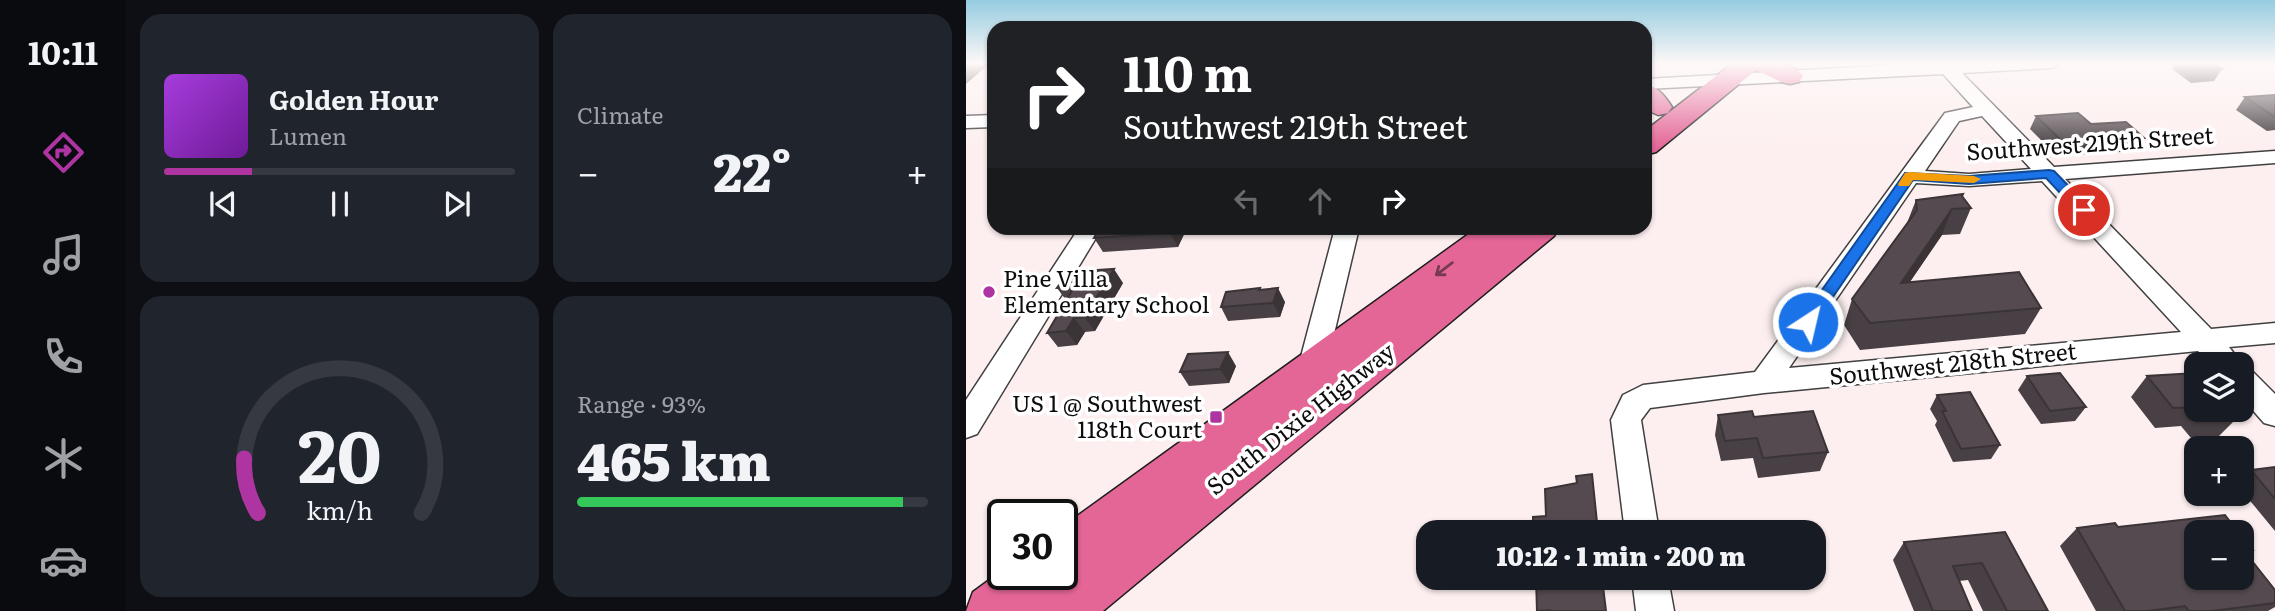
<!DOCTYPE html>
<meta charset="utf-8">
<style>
body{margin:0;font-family:Literata,serif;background:#20242c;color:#f1f3f6;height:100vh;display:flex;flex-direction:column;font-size:26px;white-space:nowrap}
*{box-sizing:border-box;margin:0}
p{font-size:23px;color:#9ea1a6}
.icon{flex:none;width:38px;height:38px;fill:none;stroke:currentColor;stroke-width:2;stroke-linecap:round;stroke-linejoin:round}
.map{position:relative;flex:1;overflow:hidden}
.panel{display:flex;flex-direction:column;gap:14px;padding:14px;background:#0d0f14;width:840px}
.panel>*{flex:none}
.top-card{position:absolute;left:21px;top:21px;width:665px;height:214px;border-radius:21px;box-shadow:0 2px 5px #0004;background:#202124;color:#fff;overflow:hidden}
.tools{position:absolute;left:1218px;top:352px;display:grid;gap:14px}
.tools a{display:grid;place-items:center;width:70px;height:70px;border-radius:14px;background:#171b24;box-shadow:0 2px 5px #0004;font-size:35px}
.speed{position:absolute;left:21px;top:499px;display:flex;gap:14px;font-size:35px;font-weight:700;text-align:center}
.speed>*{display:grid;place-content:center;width:91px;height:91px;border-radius:50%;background:#171b24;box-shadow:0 2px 5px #0004;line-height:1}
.speed .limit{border:4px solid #111;border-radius:10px;background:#fff;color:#111}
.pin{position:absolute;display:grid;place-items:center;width:60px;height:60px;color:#fff;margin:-30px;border:4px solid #fff;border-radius:50%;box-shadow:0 2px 7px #0007}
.me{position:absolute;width:77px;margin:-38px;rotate:35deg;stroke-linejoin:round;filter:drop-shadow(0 0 5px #0008)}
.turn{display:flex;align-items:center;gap:24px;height:147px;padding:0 21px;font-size:32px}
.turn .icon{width:91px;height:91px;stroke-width:2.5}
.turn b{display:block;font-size:49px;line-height:60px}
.lanes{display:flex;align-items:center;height:66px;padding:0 21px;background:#0003;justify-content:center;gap:35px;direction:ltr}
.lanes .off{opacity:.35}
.big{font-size:52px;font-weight:800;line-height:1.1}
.panel .card{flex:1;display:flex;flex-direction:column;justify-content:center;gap:10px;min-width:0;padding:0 24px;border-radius:21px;background:#20242c}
.panel .dial{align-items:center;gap:0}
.dial svg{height:182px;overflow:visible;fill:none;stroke:#363941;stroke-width:7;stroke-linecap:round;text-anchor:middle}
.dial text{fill:#f1f3f6;stroke:none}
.song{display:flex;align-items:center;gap:21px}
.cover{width:84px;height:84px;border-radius:10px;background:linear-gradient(135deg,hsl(280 70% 55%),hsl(280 70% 35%))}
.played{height:7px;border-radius:4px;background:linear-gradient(90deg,#ae34a1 25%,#363941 25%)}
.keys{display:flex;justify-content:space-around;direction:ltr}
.heat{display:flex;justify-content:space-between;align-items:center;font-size:38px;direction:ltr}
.charge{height:10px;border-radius:5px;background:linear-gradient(90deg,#34c759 93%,#363941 0)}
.panel .tiles{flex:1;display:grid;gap:14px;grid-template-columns:repeat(2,1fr)}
.trip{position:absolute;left:450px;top:520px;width:410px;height:70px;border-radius:21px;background:#171b24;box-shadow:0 2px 5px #0004;font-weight:800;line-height:70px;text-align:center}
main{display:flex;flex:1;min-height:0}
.dock{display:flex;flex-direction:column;width:126px;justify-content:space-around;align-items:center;background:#090b0e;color:#9ea1a6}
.dock .icon{width:49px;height:49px}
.dock .active{color:#ae34a1}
.dock b{font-size:32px;color:#f1f3f6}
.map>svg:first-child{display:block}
</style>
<main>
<nav class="dock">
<b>10:11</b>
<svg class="icon active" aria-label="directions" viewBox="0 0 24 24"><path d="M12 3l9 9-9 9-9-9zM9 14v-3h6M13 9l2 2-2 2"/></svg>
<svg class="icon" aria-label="music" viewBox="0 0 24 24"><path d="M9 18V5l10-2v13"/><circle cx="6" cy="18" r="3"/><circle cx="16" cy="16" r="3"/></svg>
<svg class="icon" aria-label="phone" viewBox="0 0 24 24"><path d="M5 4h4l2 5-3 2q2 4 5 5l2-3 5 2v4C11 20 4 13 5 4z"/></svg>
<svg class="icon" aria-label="climate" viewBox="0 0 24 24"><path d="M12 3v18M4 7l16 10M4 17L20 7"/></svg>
<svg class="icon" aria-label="car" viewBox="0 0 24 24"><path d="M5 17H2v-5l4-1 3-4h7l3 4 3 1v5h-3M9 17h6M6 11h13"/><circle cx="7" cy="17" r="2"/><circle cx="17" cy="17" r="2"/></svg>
</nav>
<section class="panel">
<div class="tiles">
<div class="card">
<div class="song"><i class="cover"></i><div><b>Golden Hour</b><p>Lumen</p></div></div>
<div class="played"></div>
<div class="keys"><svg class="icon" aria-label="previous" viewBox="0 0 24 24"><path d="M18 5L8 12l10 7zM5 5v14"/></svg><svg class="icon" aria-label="pause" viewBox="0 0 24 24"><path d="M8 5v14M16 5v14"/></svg><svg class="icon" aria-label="next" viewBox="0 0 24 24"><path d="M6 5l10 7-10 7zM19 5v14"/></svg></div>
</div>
<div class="card"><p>Climate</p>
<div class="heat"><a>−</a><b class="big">22°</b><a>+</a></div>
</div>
<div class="card dial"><svg viewBox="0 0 100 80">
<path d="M14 69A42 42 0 1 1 86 69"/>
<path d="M14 69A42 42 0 0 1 8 45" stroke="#ae34a1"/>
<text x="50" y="56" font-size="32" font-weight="700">20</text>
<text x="50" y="72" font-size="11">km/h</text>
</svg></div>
<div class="card"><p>Range · 93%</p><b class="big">465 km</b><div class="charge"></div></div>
</div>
</section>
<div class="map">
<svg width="1309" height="611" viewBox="0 0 1309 611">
<rect width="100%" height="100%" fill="#fdefef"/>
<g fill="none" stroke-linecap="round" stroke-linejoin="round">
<defs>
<path id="minor" d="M964,63H1095L1086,68L996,73L1088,167L1309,151V163L1099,179L1245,329L1309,323V343L1263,347L1276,364V365L1245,364L1232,351L798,393L684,408L675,420L693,532H659L645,420L657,395L677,385L789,372L979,113L1007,107L977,74L679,89V79ZM1016,116L1065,169L1003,174L959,171L993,121ZM1076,181L1215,332L823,368L950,183L1003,186Z
M28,115V127L0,128V116Z
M113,228H136L11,434L0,438V400Z
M369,228H393L360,368L356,376L346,379L336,376L332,368Z
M1276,368L1286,371L1309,394V426L1298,423L1276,398Z
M666,578H702L708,611H670Z"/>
<path id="highway" d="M767,63C788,63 823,56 837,76L833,82L824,84L815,82L790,70L690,152L679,155V131Z
M679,84C692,87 699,96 706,107L702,113L692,115L679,109Z
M511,228H550L547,233L554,228H593L588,236L137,611H0L7,592L37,570V574H96V527Z"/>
</defs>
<use href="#minor" stroke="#404040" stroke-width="3"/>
<use href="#highway" stroke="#1e1e1e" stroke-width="3"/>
<use href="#minor" fill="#fff" fill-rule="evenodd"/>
<use href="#highway" fill="#e46697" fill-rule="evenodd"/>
</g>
<path fill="#484044" d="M1209,63H1247L1256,69L1248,81L1225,83L1206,69Z
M1309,95V130L1301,131L1270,110L1279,97Z
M1070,116L1125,124L1178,138L1170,151L1091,156L1064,129Z
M996,197L1005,208L994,234L976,235L944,282L1075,308L1059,334L894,350L878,325L886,299L941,223L950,200Z
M134,228H221L212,247L137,252L128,238Z
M409,228H439L438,234L412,235Z
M157,283L129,331L119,332L111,345L92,347L81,333L100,300L91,288Z
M294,288L295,290L319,302L314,317L262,321L255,307Z
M270,366L263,383L223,386L214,372Z
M1230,373V410H1268L1273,416L1253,436L1225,438L1215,426L1189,428L1165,397L1181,376Z
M1061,376L1120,407L1109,421L1075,424L1052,390Z
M971,395L1034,445L1025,459L987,462L969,425L971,421L964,409Z
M752,415L788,417L862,452L854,471L792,478L787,458L755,461L749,435Z
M1309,467V531L1276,491V478L1285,470Z
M1152,527L1276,536L1287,550L1281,554L1309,590V607L1302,611H1130L1094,546L1111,528Z
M1039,532L1082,611H1017L1002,580L993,581L1006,611H948L927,560L938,542Z"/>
<path fill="#3b3437" d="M1,63H24L0,84V64Z
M986,209L976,235L925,309L935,283Z
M207,228H221L212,247L204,233Z
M148,269L157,283L129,331L118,317Z
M312,288L319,302L314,317L307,303Z
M108,318L119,332L111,345L100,331Z
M262,352L270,366L263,383L254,369Z"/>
<path fill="#544a4f" stroke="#3b3437" stroke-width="2" d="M1222,63H1247L1256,69L1232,70Z
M1309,95V117L1279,97Z
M1112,113L1125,124L1160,122L1178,138L1098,143L1070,116Z
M997,194L996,196L1005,208L986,209L935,283L1053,272L1075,308L904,323L886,299L951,210L950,200Z
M134,228H207L204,233L128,238Z
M148,269L118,317L108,318L100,331L81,333L108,287L91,288L103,272Z
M294,288L293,290L312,288L307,303L255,307L260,292Z
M262,352L254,369L214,372L222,354Z
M1094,373L1120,407L1084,411L1061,376Z
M1230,373V407L1207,408L1181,376Z
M1004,392L1034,445L995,449L976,411H980L971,395Z
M1237,410H1268L1273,416L1244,418Z
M786,411L788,417L847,411L862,452L797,458L791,438L759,441L752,415Z
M1309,467V499L1285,470Z
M626,474L632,532H567V517L580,516L579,489L611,483L610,476Z
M1259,515L1272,532H1230V578H1276V536L1287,550L1279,552L1309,590V603L1246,611H1223L1219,606L1182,611H1159L1111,528L1149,523L1152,527Z
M1039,532L1082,611H1041L1016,563L987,566L1006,611H967L938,542Z
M570,578H636L640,611H584V610L571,611Z"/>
<defs><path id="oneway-shaft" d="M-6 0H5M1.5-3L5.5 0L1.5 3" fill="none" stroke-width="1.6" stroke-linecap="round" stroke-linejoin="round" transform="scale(1.75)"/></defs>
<use stroke="#783a52" href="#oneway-shaft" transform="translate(478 269) rotate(143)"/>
<linearGradient id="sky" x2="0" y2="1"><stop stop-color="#95cce0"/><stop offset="0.43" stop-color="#fef8f8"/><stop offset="1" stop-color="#fef8f8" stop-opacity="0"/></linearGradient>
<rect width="1309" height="148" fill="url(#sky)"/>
<path fill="#1a73e8" stroke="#114b97" stroke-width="2" d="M1083,170L1088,171L1123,207V213H1113L1080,178L1003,184L947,180L847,326H836L833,322L836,318L939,173L1003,176Z"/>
<path fill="#f59e0b" d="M943,172L1008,176L1015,179L1008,183L947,180L943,186H933L932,184L939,173Z"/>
<g fill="#ae34a1" stroke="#fff" stroke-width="2.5">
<circle cx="23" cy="292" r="7"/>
<rect x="243" y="410" width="14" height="14" rx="3.5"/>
</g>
<g text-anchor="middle" stroke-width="7" stroke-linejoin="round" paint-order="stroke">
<g font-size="23" fill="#0d0d0d" stroke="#fff">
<text transform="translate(1124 144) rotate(-4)" y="8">Southwest 219th Street</text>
<text transform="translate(987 364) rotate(-6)" y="8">Southwest 218th Street</text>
<text transform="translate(335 419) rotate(-38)" y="8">South Dixie Highway</text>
</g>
<g font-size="23" fill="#0d0d0d" stroke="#fff" text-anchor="start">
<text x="37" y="287">Pine Villa<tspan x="37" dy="26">Elementary School</tspan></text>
<text x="236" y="412" text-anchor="end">US 1 @ Southwest<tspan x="236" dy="26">118th Court</tspan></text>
</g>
</g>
</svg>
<div class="tools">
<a><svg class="icon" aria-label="layers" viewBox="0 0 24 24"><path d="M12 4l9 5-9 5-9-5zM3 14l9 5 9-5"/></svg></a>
<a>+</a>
<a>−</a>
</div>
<div class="speed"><div class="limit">30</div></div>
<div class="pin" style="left:1118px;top:210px;background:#d93025"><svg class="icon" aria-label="arrive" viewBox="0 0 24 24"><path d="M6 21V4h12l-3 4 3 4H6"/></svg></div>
<svg class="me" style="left:842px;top:322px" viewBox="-20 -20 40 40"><circle r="17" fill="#1a73e8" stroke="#fff" stroke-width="3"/><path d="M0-11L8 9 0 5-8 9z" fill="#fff"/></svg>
<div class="trip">10:12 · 1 min · 200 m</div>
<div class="top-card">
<div class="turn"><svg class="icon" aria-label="right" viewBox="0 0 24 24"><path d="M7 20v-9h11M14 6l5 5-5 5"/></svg><div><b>110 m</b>Southwest 219th Street</div></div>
<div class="lanes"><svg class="icon off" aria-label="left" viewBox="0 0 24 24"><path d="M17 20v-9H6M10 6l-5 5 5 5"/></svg><svg class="icon off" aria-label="ahead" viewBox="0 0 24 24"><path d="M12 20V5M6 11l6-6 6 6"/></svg><svg class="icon" aria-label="right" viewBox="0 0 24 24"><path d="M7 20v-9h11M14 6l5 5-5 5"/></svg></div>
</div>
</div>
</main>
